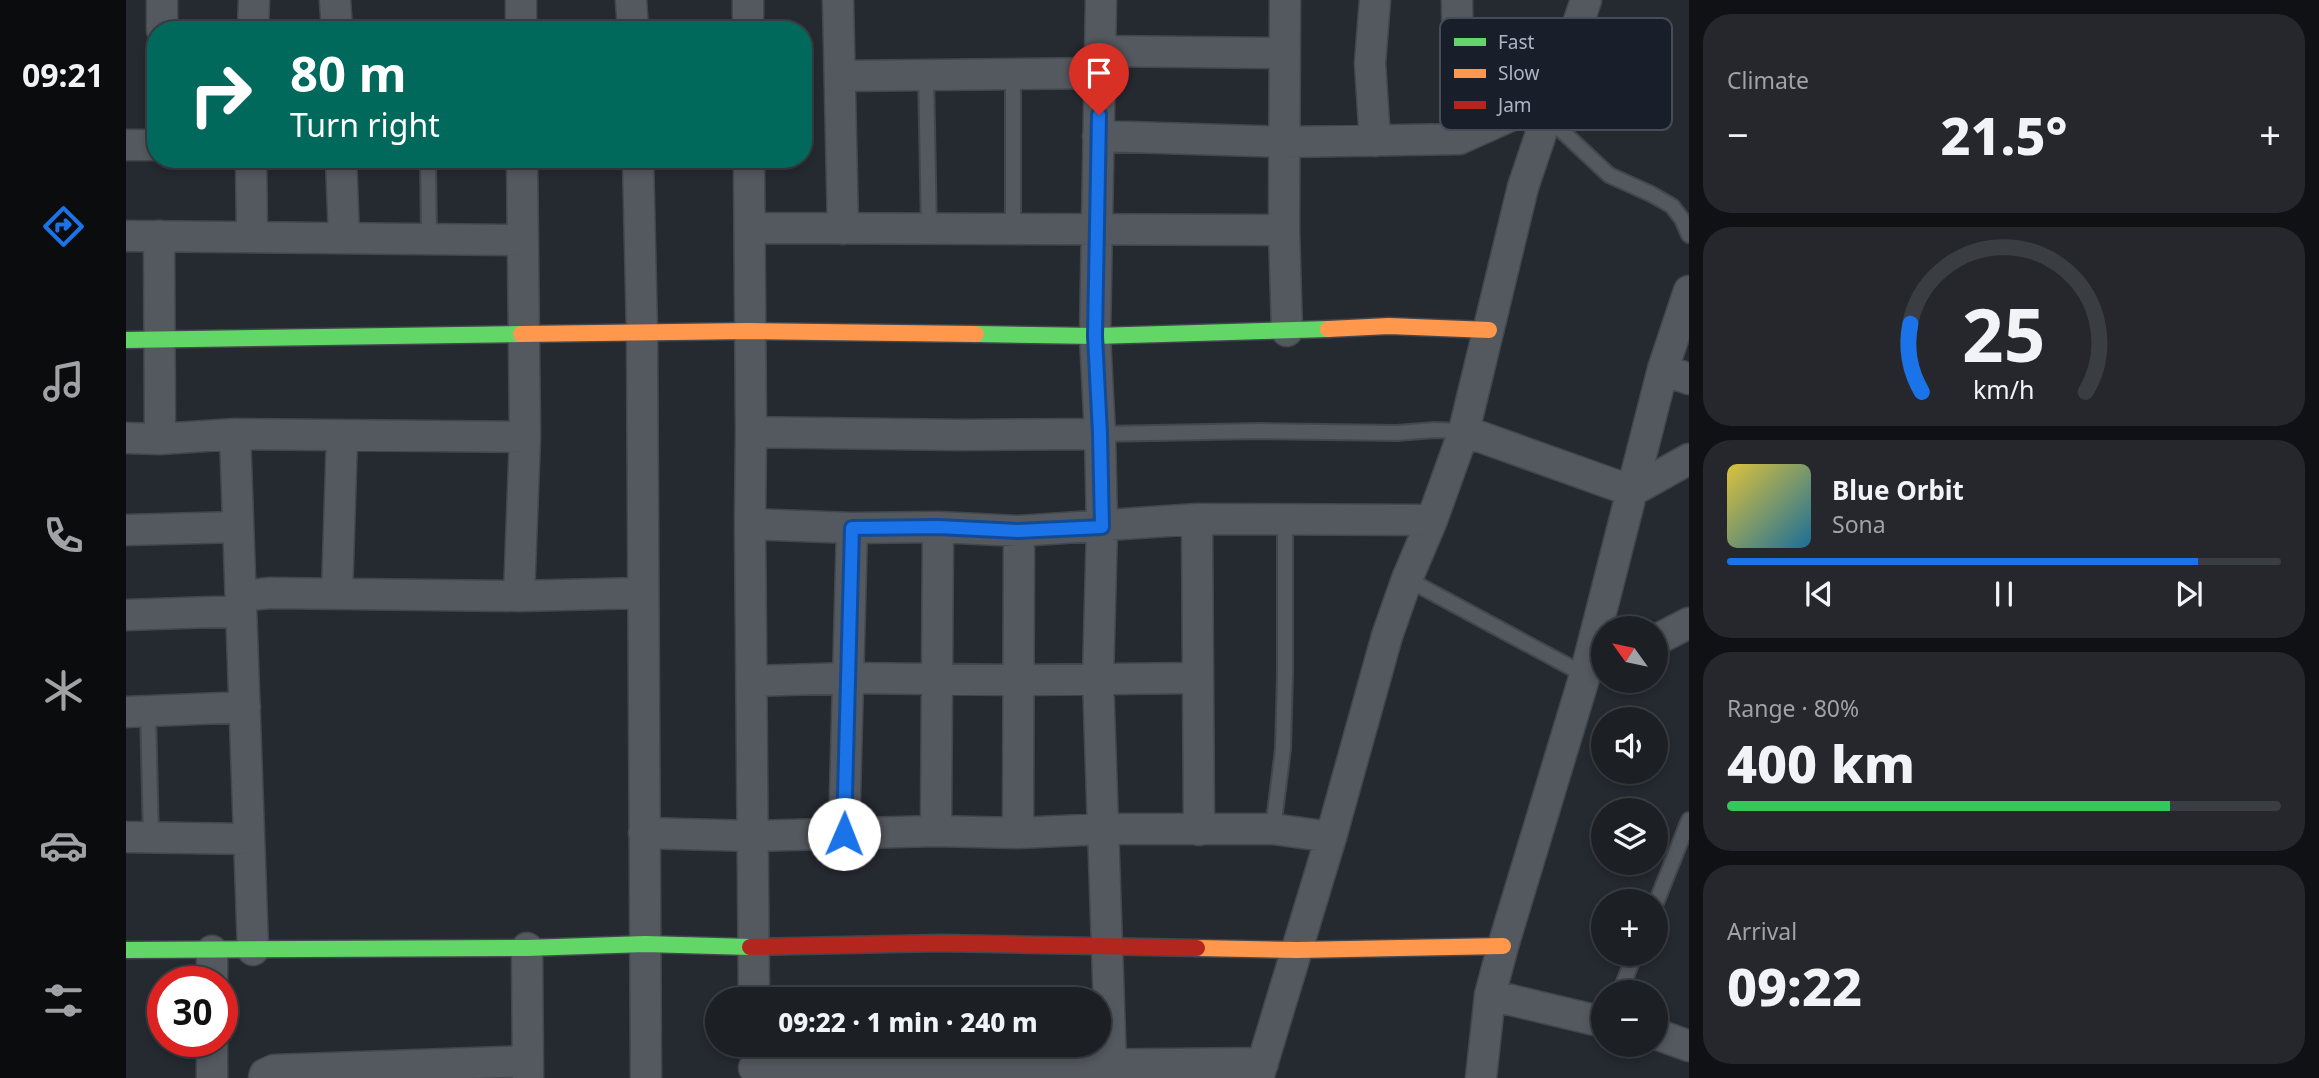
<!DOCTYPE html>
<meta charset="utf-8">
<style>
body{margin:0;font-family:"Noto Sans",sans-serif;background:#25272c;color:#f1f3f6;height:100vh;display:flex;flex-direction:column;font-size:26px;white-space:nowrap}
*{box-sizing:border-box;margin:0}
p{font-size:23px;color:#a0a2a6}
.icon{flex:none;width:38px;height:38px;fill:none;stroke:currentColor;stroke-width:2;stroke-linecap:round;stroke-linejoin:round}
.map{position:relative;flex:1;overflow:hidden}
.drawer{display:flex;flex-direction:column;gap:14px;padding:14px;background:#0f1114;width:630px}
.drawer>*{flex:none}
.hud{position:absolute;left:21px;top:21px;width:665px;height:147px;border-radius:28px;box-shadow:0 4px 10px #0003,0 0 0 2px #3a3d41;background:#00695c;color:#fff;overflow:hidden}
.needle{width:46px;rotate:303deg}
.controls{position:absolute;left:1465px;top:616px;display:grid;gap:14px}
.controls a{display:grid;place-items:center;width:77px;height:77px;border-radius:50%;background:#1c1f24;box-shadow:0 4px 10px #0003,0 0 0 2px #3a3d41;font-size:35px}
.speed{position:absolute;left:21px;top:966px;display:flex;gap:14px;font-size:35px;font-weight:700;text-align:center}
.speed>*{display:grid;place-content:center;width:91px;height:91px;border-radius:50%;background:#1c1f24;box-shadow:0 4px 10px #0003,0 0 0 2px #3a3d41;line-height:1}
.speed .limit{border:10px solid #d22;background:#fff;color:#111}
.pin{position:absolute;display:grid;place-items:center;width:60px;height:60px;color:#fff;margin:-72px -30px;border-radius:50% 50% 50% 0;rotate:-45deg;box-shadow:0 0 7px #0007}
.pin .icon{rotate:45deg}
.me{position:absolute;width:77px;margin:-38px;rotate:1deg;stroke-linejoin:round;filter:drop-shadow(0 0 5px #0008)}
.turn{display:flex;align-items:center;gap:24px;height:147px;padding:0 28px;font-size:32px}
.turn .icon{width:91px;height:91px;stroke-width:2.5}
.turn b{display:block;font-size:49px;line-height:60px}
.big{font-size:52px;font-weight:800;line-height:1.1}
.drawer .card{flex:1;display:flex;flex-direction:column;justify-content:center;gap:10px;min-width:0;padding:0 24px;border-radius:28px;background:#25272c}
.drawer .dial{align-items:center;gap:0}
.dial svg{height:182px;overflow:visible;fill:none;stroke:#3a3d41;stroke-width:7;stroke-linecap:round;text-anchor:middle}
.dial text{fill:#f1f3f6;stroke:none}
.song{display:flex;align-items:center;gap:21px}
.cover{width:84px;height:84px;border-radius:10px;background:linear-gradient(135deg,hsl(50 70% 55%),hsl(200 70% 35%))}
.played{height:7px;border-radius:4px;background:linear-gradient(90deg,#1a73e8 85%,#3a3d41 85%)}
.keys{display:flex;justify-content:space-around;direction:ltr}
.heat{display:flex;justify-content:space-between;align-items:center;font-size:38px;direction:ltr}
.charge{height:10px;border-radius:5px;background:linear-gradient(90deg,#34c759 80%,#3a3d41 0)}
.trip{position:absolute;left:579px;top:987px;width:406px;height:70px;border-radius:35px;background:#1c1f24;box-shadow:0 4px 10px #0003,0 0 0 2px #3a3d41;font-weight:800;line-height:70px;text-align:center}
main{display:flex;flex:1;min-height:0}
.dock{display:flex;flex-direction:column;width:126px;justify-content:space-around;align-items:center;background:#0b0c0e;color:#a0a2a6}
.dock .icon{width:49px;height:49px}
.dock .selected{color:#1a73e8}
.dock b{font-size:32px;color:#f1f3f6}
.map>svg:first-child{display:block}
</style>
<main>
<nav class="dock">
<b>09:21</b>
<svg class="icon selected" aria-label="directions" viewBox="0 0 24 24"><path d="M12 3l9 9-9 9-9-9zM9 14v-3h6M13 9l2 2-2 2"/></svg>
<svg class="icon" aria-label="music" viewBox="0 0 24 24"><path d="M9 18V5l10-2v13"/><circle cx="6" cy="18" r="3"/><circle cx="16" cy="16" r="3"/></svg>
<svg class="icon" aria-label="phone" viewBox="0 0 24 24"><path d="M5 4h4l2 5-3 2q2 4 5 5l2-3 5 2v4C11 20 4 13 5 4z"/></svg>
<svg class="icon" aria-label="climate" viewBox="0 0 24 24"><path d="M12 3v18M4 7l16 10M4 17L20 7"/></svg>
<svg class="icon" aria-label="car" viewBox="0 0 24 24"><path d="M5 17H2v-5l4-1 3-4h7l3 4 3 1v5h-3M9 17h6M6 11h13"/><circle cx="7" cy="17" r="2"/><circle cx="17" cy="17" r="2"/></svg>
<svg class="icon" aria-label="filters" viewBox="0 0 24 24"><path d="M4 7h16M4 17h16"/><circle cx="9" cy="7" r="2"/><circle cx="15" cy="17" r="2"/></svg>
</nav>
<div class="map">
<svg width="1563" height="1078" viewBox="0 0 1563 1078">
<rect width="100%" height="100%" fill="#252930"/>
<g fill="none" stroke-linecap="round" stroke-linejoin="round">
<defs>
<path id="lane" d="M800,75L803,229
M1421,117L1483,175L1525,194L1546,206L1556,219L1563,235
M302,159L303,239
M887,229V74
M974,434L1135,431L1271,433L1308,430L1338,431
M1281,579L1459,675
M22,711L25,838
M1147,829L1157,749L1159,674V520
M1530,903L1563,820
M1494,992L1509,954"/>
<path id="street" d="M36,0V30
M209,0L211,30
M505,0L507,30
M622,0V30
M712,0L717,229
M975,0L969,336L974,434L976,527L972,678L985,1066
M1159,0L1158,230L1161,331
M1249,0L1244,63L1249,141
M1331,0L1333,139
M127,30L128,0
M395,30V0
M975,51L1157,53
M715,76L975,73
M972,136L1160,142L1333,139L1429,96
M0,145H30
M125,159L126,236
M215,159L218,237
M512,159L516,333L520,1078
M623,159L625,432L624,524L628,999
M624,228L1158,230
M0,236L396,240
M33,236L34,439
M1537,369L1563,379
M1338,431L1506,491L1563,459
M625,432L836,435L974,434
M109,434L127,950
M0,438L34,439L109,434L399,437
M1071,519L1073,830
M624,524L726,528L812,527L893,531L1071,519L1306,520
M0,530L112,527
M211,594L216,436
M115,596L145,593L393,596L516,593
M393,596L399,437L396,159
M0,615L115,611
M1530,640L1563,623
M626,681L722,678L893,680L1072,678
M0,712L119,707
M810,831L812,527
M518,833L628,836L810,831L892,833L977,829H1147L1205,837
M892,833L893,531
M718,834L726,528
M0,837L123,839
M401,948L402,1078
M86,982V951
M1364,995L1477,1022
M1530,1034L1563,1046
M628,1068L1137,1063
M86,1078V1041
M138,1078L139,1074L148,1070L402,1061
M1132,1078L1205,837L1261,636L1281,579L1306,520L1338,431L1397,187L1460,0
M1355,1078L1364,995L1377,946L1459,675L1537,369L1563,291"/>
<path id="fast" d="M850,334L969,336L1202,329
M0,340L395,334
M0,950L401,948L519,944L624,947"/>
<path id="slow" d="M1202,329L1263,326L1363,330
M395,334L623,331L850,334
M1071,948L1171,950L1377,946"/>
<path id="jam" d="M624,947L815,943L1071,948"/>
</defs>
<use href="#lane" stroke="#42464d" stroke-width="18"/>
<use href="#street" stroke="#42464d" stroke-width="33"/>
<use href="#fast" stroke="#42464d" stroke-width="19"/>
<use href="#slow" stroke="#42464d" stroke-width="19"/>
<use href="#jam" stroke="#42464d" stroke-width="19"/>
<use href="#lane" stroke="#54585f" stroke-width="14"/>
<use href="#street" stroke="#54585f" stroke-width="30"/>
<use href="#fast" stroke="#63d668" stroke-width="16"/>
<use href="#slow" stroke="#ff974d" stroke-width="16"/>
<use href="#jam" stroke="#b3261e" stroke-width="16"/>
</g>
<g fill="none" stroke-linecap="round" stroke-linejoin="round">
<defs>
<path id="route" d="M718,834L726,528L812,527L892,531L976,527L974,434L969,336L973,115"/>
</defs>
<use href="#route" stroke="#114b97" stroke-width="18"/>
<use href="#route" stroke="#1a73e8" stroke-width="12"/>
</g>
<rect x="1314" y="18" width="232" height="112" rx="10" fill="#191f2a" stroke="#454c58" stroke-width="2"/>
<rect x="1328" y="38" width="32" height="8" fill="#63d668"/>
<rect x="1328" y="69" width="32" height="9" fill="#ff974d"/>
<rect x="1328" y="101" width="32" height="8" fill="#b3261e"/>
<g font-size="19" fill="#adb5c3">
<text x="1372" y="49">Fast</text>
<text x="1372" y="80">Slow</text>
<text x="1372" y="112">Jam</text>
</g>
</svg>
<div class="controls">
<a><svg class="needle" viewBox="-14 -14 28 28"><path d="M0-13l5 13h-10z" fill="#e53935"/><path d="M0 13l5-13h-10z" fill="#a0a2a6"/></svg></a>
<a><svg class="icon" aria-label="sound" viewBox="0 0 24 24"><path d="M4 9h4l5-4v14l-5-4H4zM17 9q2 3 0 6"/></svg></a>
<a><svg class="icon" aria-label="layers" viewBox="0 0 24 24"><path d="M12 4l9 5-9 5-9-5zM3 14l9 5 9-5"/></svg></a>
<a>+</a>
<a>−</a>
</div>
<div class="speed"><div class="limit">30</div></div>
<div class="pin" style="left:973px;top:115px;background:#d93025"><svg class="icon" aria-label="arrive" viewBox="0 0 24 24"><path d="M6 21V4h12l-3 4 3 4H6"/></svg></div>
<svg class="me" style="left:718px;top:834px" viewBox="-20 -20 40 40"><circle r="19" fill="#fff"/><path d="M0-13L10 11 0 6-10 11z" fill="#1a73e8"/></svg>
<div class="trip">09:22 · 1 min · 240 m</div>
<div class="hud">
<div class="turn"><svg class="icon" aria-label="right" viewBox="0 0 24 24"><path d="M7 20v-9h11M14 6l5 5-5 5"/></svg><div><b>80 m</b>Turn right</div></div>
</div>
</div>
<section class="drawer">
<div class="card"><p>Climate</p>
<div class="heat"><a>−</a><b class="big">21.5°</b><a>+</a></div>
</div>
<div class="card dial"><svg viewBox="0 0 100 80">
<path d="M14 69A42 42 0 1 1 86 69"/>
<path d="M14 69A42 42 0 0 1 9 39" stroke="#1a73e8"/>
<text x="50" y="56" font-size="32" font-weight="700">25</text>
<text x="50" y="72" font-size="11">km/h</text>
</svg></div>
<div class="card">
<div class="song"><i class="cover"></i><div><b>Blue Orbit</b><p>Sona</p></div></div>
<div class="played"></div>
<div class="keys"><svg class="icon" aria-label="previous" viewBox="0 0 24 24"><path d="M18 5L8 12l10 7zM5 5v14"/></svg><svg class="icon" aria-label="pause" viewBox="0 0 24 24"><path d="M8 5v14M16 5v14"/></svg><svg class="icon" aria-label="next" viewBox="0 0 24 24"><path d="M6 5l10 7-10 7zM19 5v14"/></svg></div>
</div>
<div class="card"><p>Range · 80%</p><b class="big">400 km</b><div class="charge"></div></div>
<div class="card"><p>Arrival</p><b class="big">09:22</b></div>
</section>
</main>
